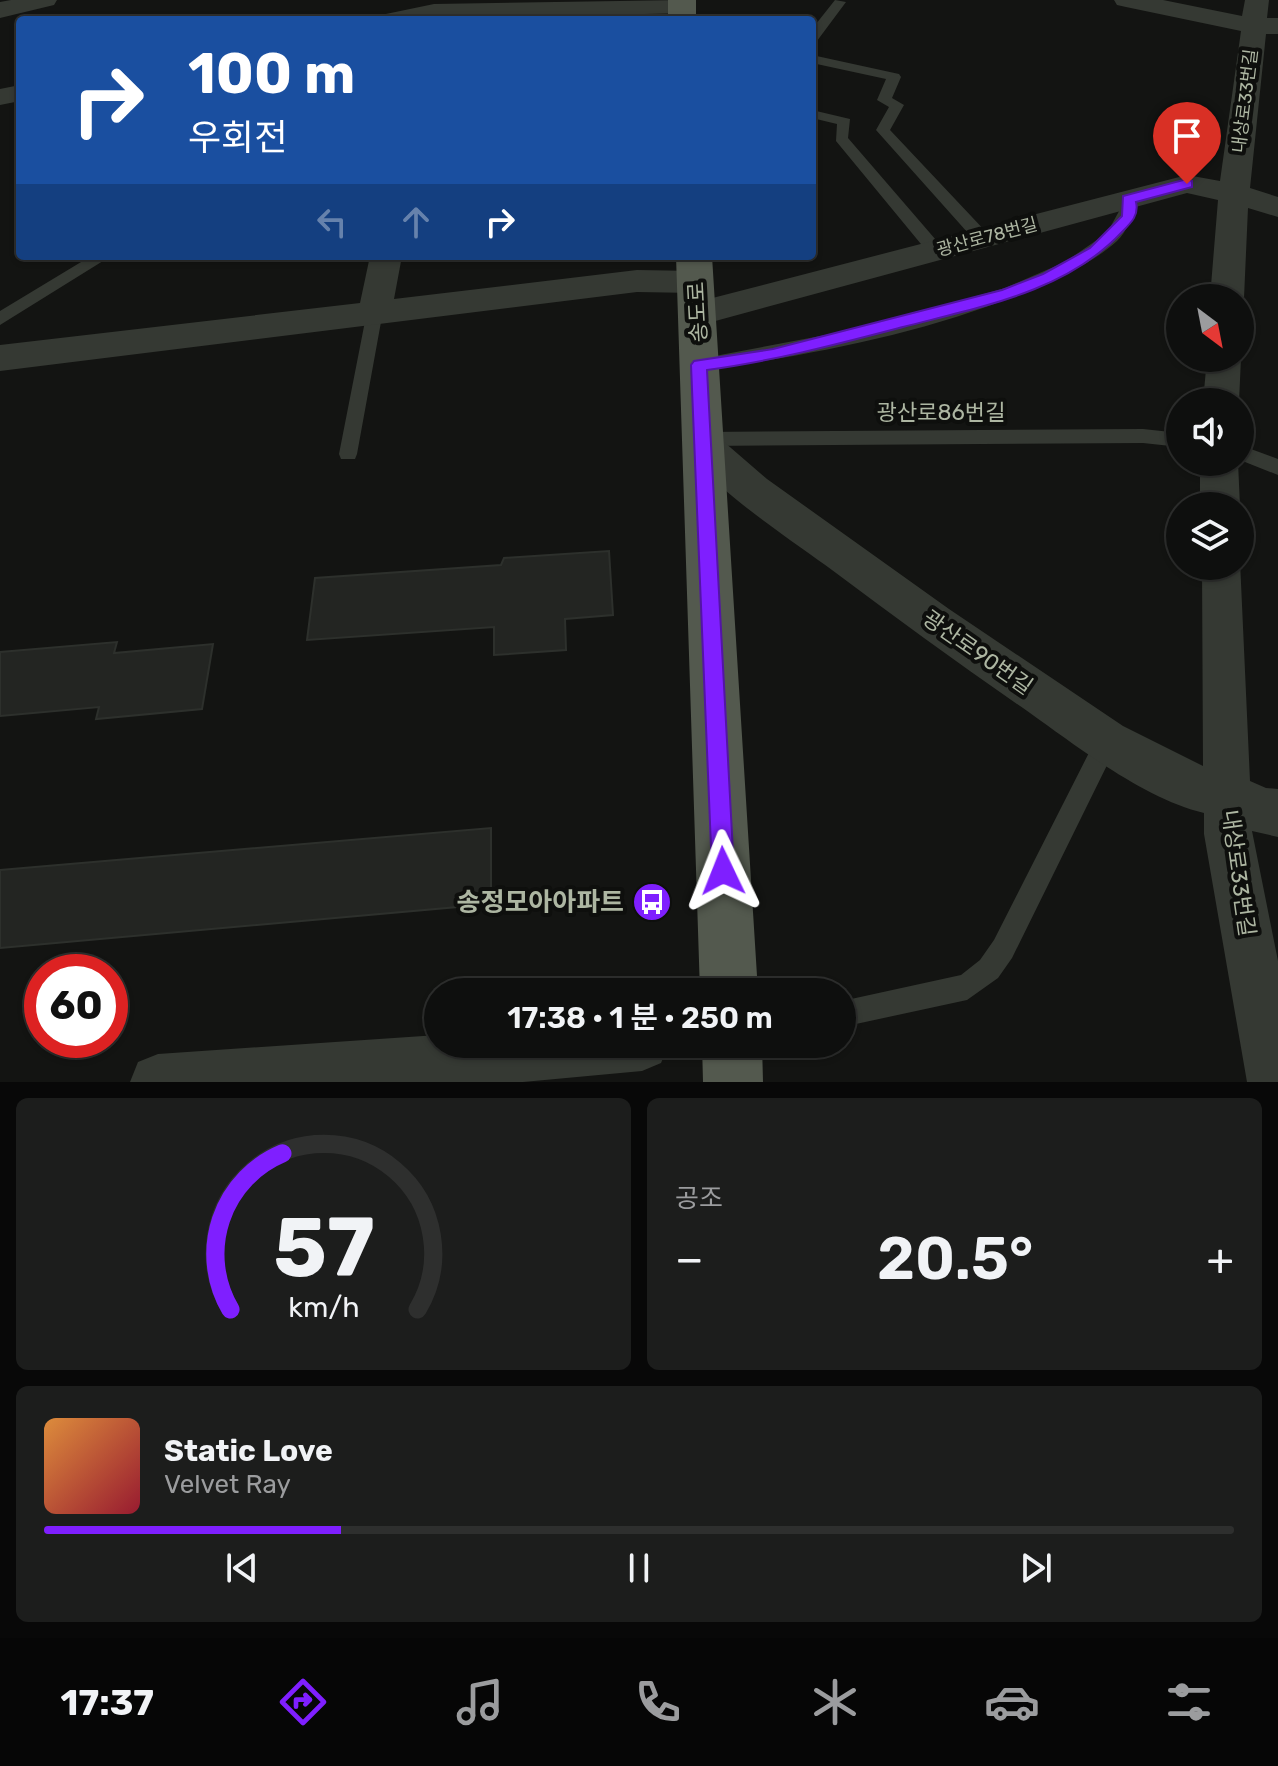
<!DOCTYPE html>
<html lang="ko">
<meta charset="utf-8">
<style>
body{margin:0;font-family:Rubik,"Noto Sans KR",sans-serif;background:#1c1d1c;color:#f1f3f6;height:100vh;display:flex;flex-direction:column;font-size:30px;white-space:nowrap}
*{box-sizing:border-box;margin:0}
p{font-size:26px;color:#9b9c9e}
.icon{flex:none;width:44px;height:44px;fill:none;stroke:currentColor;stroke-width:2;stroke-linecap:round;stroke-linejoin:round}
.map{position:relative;height:1082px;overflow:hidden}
.sheet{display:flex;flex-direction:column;gap:16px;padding:16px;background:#080808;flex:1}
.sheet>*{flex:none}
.banner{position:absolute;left:16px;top:16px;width:800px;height:244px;border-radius:8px;box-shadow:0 2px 6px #0004,0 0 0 2px #2e2f2e;background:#1a4fa0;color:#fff;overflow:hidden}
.needle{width:52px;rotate:148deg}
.buttons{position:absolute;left:1166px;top:284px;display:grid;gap:16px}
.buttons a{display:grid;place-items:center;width:88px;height:88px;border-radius:50%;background:#0e0f0e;box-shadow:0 2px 6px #0004,0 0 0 2px #2e2f2e;font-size:40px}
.speed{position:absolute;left:24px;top:954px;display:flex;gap:16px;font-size:40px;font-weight:700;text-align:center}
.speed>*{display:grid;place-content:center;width:104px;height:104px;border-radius:50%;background:#0e0f0e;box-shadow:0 2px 6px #0004,0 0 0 2px #2e2f2e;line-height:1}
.speed .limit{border:12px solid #d22;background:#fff;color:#111}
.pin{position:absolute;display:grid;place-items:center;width:68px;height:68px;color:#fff;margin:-82px -34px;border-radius:50% 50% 50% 0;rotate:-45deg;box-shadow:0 0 8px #0007}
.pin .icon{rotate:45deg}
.me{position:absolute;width:88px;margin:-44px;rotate:358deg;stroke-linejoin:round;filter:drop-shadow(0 0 6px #0008)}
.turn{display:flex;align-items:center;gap:28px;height:168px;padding:0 40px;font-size:36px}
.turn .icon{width:104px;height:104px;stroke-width:2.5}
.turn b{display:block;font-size:56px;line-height:68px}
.lanes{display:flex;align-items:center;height:76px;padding:0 40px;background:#0003;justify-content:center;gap:40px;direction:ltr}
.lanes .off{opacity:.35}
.big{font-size:60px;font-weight:600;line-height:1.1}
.sheet .widget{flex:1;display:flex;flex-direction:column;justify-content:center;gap:12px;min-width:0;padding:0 28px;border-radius:12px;background:#1c1d1c}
.sheet .dial{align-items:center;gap:0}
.dial svg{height:208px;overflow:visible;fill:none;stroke:#2e2f2e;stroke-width:7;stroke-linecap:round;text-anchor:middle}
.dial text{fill:#f1f3f6;stroke:none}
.song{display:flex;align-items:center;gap:24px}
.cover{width:96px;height:96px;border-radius:12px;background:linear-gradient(135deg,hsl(30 70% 55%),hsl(350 70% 35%))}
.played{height:8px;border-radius:4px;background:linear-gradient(90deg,#7f1fff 25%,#2e2f2e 25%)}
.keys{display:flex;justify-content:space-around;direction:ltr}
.heat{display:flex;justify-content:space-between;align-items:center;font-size:44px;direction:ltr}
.sheet .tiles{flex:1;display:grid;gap:16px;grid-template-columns:1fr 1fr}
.widget:last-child{grid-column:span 2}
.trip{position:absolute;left:424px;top:978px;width:432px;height:80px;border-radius:40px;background:#0e0f0e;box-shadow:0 2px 6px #0004,0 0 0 2px #2e2f2e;font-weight:600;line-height:80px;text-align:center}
.tabs{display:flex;height:128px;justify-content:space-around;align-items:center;background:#060606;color:#9b9c9e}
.tabs .icon{width:56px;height:56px}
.tabs .on{color:#7f1fff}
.tabs b{font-size:36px;color:#f1f3f6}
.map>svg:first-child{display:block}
</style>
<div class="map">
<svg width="1278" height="1082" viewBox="0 0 1278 1082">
<rect width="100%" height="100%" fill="#131412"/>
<path fill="#232522" stroke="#2d302c" stroke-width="2" d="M609,551L613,615L565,619L566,650L494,655V627L307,640L315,578L501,565L504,558Z
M117,642L114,653L213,644L202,709L96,719L99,707L0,716V652Z
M491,828V904L0,948V870Z"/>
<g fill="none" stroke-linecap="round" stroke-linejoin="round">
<path fill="#353933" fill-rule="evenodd" d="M835,0L846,2L817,41L812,42V29Z
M812,55L899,74L901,77L892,98L904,105L890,130L988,234V242H976L876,130L889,107L877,100L886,79L812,63Z
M812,110L850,119L848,138L942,247V255H930L836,141L837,124L812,118Z
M1127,194L1139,204C1132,215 1127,232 1117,241C1096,260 1069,273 1043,284C936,332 815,354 699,371L690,365L699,359L868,327L1005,288L1065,262L1107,233L1123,204L1119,199Z
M91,256H111L0,325V311Z
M375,305L383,311L357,454L355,459H341L339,454L367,311Z
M1143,429L1180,433V447L1143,443L703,446L694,439L703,432Z
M1240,445L1278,459V475L1240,460Z
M1107,730L1115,733L1118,741L1115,749L1012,958L998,978L967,1000L842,1027V1001L961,975L980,960L994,940L1099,733Z"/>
<path fill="#353933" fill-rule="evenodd" d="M11,0H57L54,5L0,18V2Z
M682,0L691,3L695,8L691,13L377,20L381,15L434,4Z
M1114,0H1163L1242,16L1245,0H1269L1267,18H1278V34H1266L1250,188L1278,197V217L1248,208L1244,298L1240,304V298H1210L1218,200L1187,193L697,326L685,322L680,314L685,306L697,302L1187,175L1220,181L1241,31L1126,7L1117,5Z
M20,85V101L0,105V89Z
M370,256H402L394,299L637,270L695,271L707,274L711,282L707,290L695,293L637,292L0,371V345L360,303Z
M1240,355L1241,358L1239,402H1203L1207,358H1240Z
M703,430L716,435L767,479L949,609L1123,726L1203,766L1202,566H1240V561L1250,781L1266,788L1278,789V837L1252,831L1278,961V1082H1247L1204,834V813C1145,799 1079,748 1030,713C963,667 897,619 832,570C794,542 705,484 684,445L690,435Z
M1200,462H1238L1240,506H1200Z
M438,1035V1044H669L661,1063L642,1071L523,1082H130L138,1062L158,1054Z"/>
<path fill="#53594e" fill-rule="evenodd" d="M668,0H696V20H668Z
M676,256H712L758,992H700Z
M702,1044H762L763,1082H703Z"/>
</g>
<path fill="#7f1fff" stroke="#5314a6" stroke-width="2" d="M1187,179L1192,181V187L1136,202C1139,215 1132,222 1122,232C1066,292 980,307 903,327C838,344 774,361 707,370L734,871L731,879L723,883L715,879L712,871L691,365L694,361L773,349L1002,290L1043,274L1090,248L1122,216L1123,196Z"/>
<defs>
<symbol id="bus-disc" viewBox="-11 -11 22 22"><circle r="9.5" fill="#7f1fff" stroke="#0e0f0d"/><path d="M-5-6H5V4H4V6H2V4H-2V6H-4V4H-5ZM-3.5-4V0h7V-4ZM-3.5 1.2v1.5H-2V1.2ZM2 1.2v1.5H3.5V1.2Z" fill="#fff"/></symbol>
</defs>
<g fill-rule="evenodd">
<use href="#bus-disc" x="630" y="880" width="44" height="44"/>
</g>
<g text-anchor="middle" stroke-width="8" stroke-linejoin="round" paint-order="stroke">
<g font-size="18" fill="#adb6a2" stroke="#0e0f0d">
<text transform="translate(1245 101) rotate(-83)" y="6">내상로33번길</text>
<text transform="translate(987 237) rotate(-15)" y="6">광산로78번길</text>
</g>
<g font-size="22" fill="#adb6a2" stroke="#0e0f0d">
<text transform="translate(697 312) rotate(-93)" y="8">송도로</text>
<text x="941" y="420">광산로86번길</text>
<text transform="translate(978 652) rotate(35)" y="8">광산로90번길</text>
<text transform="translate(1239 873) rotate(82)" y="8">내상로33번길</text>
</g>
<g font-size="26" font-weight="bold" fill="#adb6a2" stroke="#0e0f0d" text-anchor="end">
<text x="624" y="911">송정모아아파트</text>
</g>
</g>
</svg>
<div class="buttons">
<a><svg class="needle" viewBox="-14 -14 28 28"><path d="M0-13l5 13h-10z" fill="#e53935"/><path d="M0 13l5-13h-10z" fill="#9b9c9e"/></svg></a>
<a><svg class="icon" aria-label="sound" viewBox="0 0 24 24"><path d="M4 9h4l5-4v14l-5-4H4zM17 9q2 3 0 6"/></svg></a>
<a><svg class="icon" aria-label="layers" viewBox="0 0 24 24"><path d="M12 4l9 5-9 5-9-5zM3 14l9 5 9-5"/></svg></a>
</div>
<div class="speed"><div class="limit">60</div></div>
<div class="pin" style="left:1187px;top:184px;background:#d93025"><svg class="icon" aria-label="arrive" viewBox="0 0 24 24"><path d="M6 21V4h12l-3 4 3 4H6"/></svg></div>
<svg class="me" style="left:723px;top:871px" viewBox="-20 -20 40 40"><path d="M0-17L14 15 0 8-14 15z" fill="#7f1fff" stroke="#fff" stroke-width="4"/></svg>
<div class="trip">17:38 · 1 분 · 250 m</div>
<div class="banner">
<div class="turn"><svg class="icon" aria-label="right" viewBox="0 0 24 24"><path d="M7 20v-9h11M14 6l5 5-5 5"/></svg><div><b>100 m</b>우회전</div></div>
<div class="lanes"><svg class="icon off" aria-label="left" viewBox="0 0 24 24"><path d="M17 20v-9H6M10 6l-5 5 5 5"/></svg><svg class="icon off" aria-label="ahead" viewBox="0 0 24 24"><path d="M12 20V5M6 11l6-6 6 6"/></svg><svg class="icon" aria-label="right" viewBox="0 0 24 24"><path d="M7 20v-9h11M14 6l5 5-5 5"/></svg></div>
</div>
</div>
<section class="sheet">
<div class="tiles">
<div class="widget dial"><svg viewBox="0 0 100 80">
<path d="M14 69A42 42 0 1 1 86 69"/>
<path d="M14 69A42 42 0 0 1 34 9" stroke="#7f1fff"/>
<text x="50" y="56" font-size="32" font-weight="700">57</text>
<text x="50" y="72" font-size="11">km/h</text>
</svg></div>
<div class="widget"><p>공조</p>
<div class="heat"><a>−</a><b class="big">20.5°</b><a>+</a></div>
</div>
<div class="widget">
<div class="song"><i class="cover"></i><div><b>Static Love</b><p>Velvet Ray</p></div></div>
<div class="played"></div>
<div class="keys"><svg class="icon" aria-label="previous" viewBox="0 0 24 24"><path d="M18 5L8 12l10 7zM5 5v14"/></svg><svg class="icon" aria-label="pause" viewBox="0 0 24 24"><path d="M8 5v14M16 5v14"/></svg><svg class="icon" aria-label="next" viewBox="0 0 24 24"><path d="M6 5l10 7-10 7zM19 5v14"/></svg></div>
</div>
</div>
</section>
<nav class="tabs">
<b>17:37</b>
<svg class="icon on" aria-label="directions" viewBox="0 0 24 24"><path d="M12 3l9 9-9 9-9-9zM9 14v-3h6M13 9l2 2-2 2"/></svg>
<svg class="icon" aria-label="music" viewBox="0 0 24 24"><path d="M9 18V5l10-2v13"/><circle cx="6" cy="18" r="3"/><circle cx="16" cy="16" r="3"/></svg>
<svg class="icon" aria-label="phone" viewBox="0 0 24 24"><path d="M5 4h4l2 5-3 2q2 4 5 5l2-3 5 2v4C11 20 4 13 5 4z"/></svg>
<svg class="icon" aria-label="climate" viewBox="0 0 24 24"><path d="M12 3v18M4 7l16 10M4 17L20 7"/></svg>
<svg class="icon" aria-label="car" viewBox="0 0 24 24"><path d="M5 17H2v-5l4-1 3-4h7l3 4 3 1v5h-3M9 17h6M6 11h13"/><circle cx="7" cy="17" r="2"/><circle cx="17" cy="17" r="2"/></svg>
<svg class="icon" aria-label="filters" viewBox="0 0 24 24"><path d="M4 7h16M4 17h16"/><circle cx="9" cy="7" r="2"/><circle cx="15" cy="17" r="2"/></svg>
</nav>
